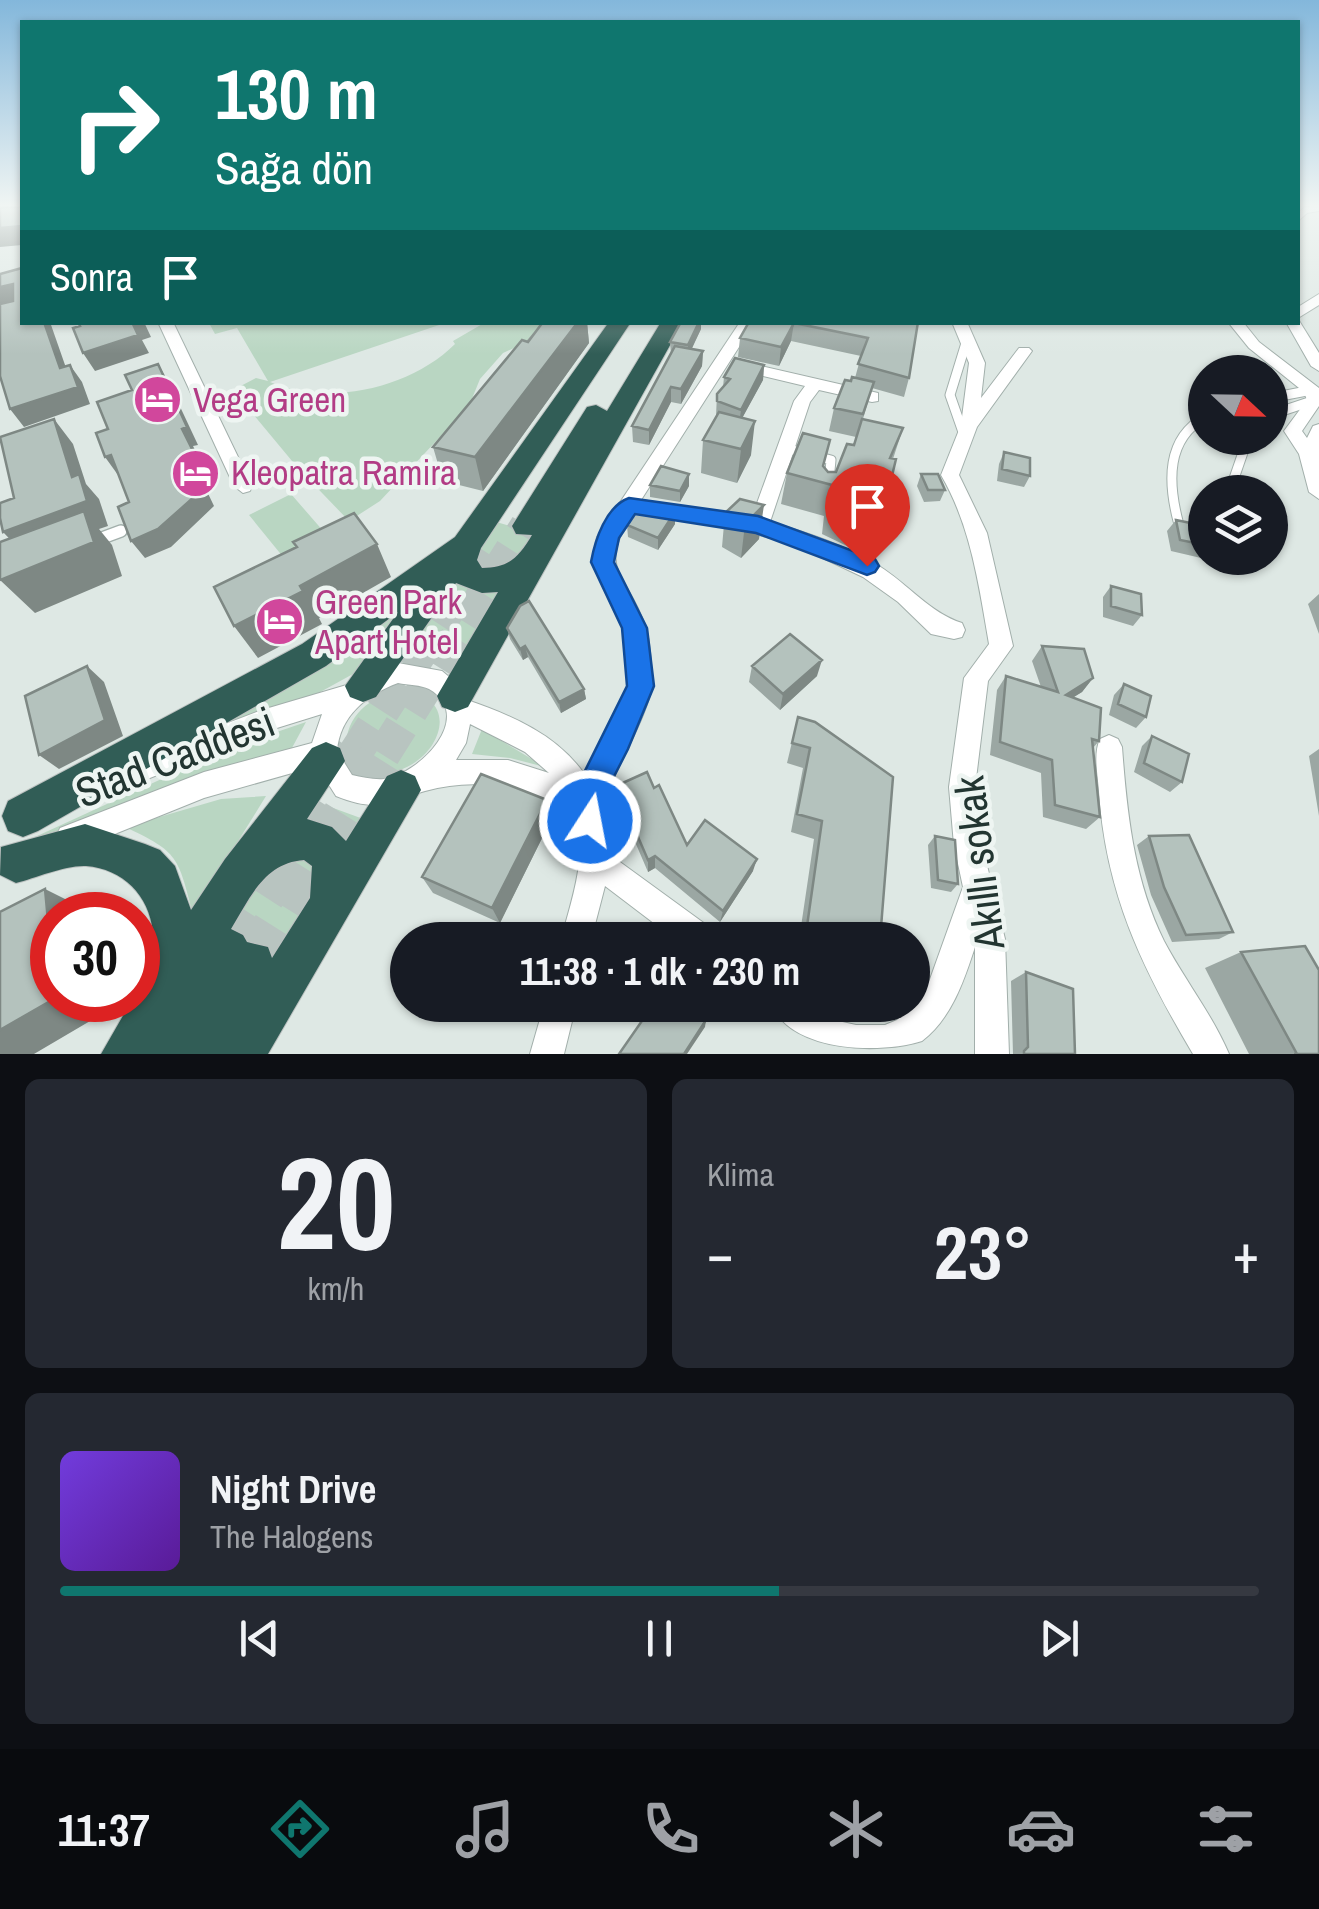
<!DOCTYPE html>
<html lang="tr">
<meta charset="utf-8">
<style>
body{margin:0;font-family:"Archivo Narrow",sans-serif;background:#242831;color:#f1f3f6;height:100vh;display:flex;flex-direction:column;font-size:38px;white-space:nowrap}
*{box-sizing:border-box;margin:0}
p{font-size:32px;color:#9ea1a6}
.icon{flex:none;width:55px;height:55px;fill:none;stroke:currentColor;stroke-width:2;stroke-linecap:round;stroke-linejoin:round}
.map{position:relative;height:1054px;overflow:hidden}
.drawer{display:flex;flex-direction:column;gap:25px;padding:25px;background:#0d0f14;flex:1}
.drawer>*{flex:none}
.top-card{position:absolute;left:20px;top:20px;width:1280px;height:305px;border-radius:0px;box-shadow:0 2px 8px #0004;background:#0f766e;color:#fff;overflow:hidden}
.needle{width:65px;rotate:112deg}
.fabs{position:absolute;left:1188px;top:355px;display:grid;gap:20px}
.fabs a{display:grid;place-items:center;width:100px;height:100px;border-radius:50%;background:#171b24;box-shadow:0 2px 8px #0004;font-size:50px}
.speed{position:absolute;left:30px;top:892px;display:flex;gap:20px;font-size:50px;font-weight:700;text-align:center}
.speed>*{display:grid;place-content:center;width:130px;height:130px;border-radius:50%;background:#171b24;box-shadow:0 2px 8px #0004;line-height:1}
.speed .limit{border:15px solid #d22;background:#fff;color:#111}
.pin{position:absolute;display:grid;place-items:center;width:85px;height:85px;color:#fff;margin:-102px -42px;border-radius:50% 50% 50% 0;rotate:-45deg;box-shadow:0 0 10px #0007}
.pin .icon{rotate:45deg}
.me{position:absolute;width:110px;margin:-55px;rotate:11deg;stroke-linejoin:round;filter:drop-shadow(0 0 8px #0008)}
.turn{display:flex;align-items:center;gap:35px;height:210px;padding:0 30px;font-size:45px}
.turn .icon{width:130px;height:130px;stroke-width:2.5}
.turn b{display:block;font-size:70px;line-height:85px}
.then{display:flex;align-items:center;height:95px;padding:0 30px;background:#0003;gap:20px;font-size:38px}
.big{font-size:75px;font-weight:800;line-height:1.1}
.drawer .tile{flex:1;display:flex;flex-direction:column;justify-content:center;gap:15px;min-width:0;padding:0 35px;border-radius:15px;background:#242831}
.drawer .dial{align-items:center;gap:0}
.dial b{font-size:130px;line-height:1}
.song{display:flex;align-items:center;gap:30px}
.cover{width:120px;height:120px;border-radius:15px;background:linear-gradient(135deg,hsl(260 70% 55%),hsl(270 70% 35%))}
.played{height:10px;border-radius:5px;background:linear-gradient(90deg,#0f766e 60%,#363941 60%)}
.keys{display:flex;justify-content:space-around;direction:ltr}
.heat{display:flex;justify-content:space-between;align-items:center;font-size:55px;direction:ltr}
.drawer .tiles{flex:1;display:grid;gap:25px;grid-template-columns:1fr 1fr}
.tile:last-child{grid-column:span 2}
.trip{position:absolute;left:390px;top:922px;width:540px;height:100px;border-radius:50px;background:#171b24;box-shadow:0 2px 8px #0004;font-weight:800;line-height:100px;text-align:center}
.dock{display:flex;height:160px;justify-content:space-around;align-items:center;background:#090b0e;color:#9ea1a6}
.dock .icon{width:70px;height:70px}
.dock .on{color:#0f766e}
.dock b{font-size:45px;color:#f1f3f6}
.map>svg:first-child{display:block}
</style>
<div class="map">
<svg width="1319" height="1054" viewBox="0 0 1319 1054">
<rect width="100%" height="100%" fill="#dee8e4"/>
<path fill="#b9d6c2" d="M571,322L503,353L480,379L469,406L380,501L349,521L297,467L233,390L256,378L268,381L237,328L215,334L209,323H445L270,382C329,407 411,388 455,344L453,341L484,323Z
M291,494L331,540L288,563L249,515Z
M493,521L540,535L521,565L487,576L471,554Z
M458,573L508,587L462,662L407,645Z
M425,583L353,674L313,696L128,764Z
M400,691C476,695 431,787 364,772L346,752C344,717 368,697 400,691Z
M306,722L287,757C178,773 99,816 0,861V853L227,749Z
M482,729L545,767L510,758L472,754Z
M266,796L193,914C178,857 179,852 125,827L221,799Z
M306,798L366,820L345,855L299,826Z
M287,849L326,872L277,965L215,934Z"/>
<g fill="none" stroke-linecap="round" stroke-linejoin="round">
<path stroke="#b8c4c0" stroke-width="34" stroke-dasharray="34 18" stroke-linecap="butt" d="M354,755L486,551
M383,755L527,526"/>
<path stroke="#b8c4c0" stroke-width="44" stroke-dasharray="44 22" stroke-linecap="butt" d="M227,951L356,752
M251,964L384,752"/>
<defs>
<path id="lane-far2" d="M1298,217L1306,210L1319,208
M965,345L967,338"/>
<path id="lane-far1" d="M1270,398L1312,390
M1270,415L1315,400
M964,435L950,395L966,343
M785,448L831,460L829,481
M1230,490L1248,438
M1178,521C1168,482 1166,439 1205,417"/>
<path id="lane" d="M94,541L121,531"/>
<path id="street" d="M1319,294V305L1298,318V307Z
M1298,319L1319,353V371L1311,366L1286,322H1298Z
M158,322H173L252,486L250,491L243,493L234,486Z
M740,322H755L641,500L752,517L794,401L805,386L733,369V363L739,361L878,393V401L872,402L819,390L810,402L770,522C808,533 845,545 879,566C908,584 930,613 962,623L965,630L962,637L954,639L931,634L898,602L863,577L791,543L718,525L633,513C595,572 628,573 645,626C651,642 651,665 652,681C652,709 613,775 599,803L607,828L609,854L712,929L716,940H676L605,886L591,940H561C572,897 588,858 575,813C526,787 479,776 425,791C387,802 378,813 336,796L317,766L204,798L70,852L60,848L56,838L60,828L204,772L312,743L322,714L264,732L135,784L126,780L122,771L126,762L262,710L350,684L398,663L442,671L461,687L467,700C511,715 558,735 585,775L608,733L628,686L624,628L593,562L597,537ZM398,683C408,685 421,685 429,689C476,716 420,774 384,779C374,780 362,777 352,775L337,751C340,716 366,695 398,683ZM470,724L525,752L549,773L508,760H456L466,743Z
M952,322H967L985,363L981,398L1019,348H1029L1032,351L977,427L959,475L987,533L1013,646L988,681L975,787L982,845L1005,939L1009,1054H975V947C964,981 951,1019 922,1041C882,1054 792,1053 772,1005H814L838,1021L856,1025H885L897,1020L915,1004L929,982L963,887L954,845L949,787L964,678L989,644C979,586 971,526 941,475L961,425L969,363Z
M1228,322H1243L1259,342L1319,388V406L1302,431L1307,438L1313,426L1319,424V499L1309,492L1299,454L1284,431L1307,400L1304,392L1249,348Z
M1109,735L1118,739L1122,747C1127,814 1134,880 1164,941C1184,979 1212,1014 1229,1054H1193C1142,968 1106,894 1099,792C1098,775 1093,754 1100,739Z
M544,1005H576L564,1054H530Z"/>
<path id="highway" d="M609,322H631L481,548L477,560L482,568C509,568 519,557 532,535L516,534L512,526L587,407L596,405L607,411L661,322H683L468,707L455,712L442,707L437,696L498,592L482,593L456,583L376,697L363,702L350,697L345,686L398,612L326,666L38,831L23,837L8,831L2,816L8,801L302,644L455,537Z
M326,742L340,748L345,761L307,819L332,827L346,841L387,776L401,770L415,776L421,790L268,1054H101L132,1000H138C138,978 155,955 153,932C149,895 123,869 86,866C65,865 36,878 16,883L0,875L1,847L85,824L145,844L160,850L175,866L191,910L225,859L312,748ZM304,860L312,866L310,898L272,958L268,947L247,942L243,935L231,929C250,898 264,863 304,860Z"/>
</defs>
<use href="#lane-far2" stroke="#a2afab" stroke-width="8"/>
<use href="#lane-far1" stroke="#a2afab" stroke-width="11"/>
<use href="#lane" stroke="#a2afab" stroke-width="14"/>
<use href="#street" stroke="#a2afab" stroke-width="2"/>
<use href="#highway" stroke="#bdc2c1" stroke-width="2"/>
<use href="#lane-far2" stroke="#fff" stroke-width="6"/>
<use href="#lane-far1" stroke="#fff" stroke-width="9"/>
<use href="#lane" stroke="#fff" stroke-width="11"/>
<use href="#street" fill="#fff" fill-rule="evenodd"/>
<use href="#highway" fill="#315d56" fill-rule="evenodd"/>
</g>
<path fill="#9ba7a3" d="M543,322H587L589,343L483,491L443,481L433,447Z
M749,322H918L909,378L904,397L872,388L863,419L903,428L893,459L891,480L881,511H879L882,527L872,558L822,534L824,516L781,504L787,473L824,468L828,472H836L854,445L856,437L829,431L834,408L855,378L861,356L791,341L779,366L738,357L740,338Z
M701,329L691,349L703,351L702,366L681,404L671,402L649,445L633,442L632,426L671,354L670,342Z
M764,365L763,380L742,418L751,455L737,483L701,473L703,440L716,416L717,394L723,387L724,377Z
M1004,452L1030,476L1024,487L997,481L999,464Z
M921,474L945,490L940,501L924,502L917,486Z
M650,485L689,486L680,502L650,497Z
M740,499L759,539L741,558L722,547L725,513Z
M1176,520L1205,526V554L1201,558L1171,551L1167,531Z
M675,524L658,550L628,537L627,525Z
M1111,586L1142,615L1133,626L1103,617V597Z
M1319,594V634L1308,604Z
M507,628L584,689L586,699L561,713L528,657L523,660L510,639Z
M1042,646L1093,678L1082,692L1073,697L1099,741L1093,748L1100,817L1086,829L1043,817L1041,773L990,755L997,690L1006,676L1041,687L1032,661Z
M752,666L817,676L780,710L749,682Z
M1124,684L1146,717L1136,728L1109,715L1114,695Z
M798,717L880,940H799L814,839L791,832L803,768L787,763Z
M1152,736L1182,782L1170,792L1134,772L1142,746Z
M1319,749V816L1309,756Z
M616,786L654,788L687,845L753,871L720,922L655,868L648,872L617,800Z
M547,800L552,818L500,923L433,893L422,877Z
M935,836L958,884L951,892L931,888L928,845Z
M1149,836L1233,932L1219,939L1172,942L1151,895L1137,845Z
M1241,952L1319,1054H1249L1205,968Z
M1026,972L1075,1054H1013L1011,981Z
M834,1005H874L863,1015Z"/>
<path fill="#7e8884" d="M22,226V245L0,247V228Z
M13,284L22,298L0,306V287Z
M44,322H50L72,385L60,368Z
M132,322H144L151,337L142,340L149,353L95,371L83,353Z
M578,322H587L589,343L483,491L475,457Z
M699,322H701V329L688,357V345Z
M794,323L791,341L779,366L781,347Z
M703,351L702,366L681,404V389Z
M158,364L168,381L198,445L193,446L209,478L202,481L214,506L171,547L145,558L131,541L191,464L182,429Z
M70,365L82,382L90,404L24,427L10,409Z
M764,365L763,380L739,424L741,410Z
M671,387V402L649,445V430Z
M54,419L73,444L86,484L99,499L108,526L99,529L112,545L122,576L35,613L0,580L27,557L3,532L72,477Z
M755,421L751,455L737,483L741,449Z
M111,455L118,475L105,457Z
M689,474V486L680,502V491Z
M764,505L759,539L741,558L745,524Z
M675,512V524L658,550V538Z
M377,544L391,577L319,618L322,624L258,658L234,626L300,586Z
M525,646L528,657L523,660L520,649Z
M822,660L817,676L780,710L783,694Z
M87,666L104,682L123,736L59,769L39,755Z
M1093,678L1082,692L1055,709L1066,695Z
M584,689L586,699L561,713L559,702Z
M547,800L552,818L500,923L492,908Z
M655,856V868L648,872V860Z
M757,859L753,871L720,922L723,911Z
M45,889L89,911V915H52V964Z
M52,1000H100L102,1014L34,1054H0V1030Z
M706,1020L705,1027L687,1054H684Z"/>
<path fill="#b4c2bd" stroke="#7e8884" stroke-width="2.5" d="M5,207H22V226L0,228V208Z
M22,268V322H44L60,368L70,365L78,387L10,409L0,376V304L13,301V284L0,287V274Z
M78,322H132L138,335L83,353L73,328L80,326Z
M543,322H578L475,457L433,447L522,340L528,342Z
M681,322H699L688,345L670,342Z
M749,322H918L909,378L858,364L868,338L794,323L781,347L740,338Z
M675,346L703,351L681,389L671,387L649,430L632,426Z
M735,358L764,365L741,410L717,401V394L730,379L724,377Z
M158,364L187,427L182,429L198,461L191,464L203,489L158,529L131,541L118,507L129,502L111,455L105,457L96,433L108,429L97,402L132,390L125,375Z
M852,377L874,382L863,414L834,408L845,380L851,381Z
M719,412L755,421L741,449L703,440Z
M54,419L72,477L79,474L87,501L3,532L0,518V503L14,498L0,437Z
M862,419L903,428L890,458L896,459L891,480L874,476L882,527L829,503L832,485L787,473L803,433L830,440L823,466L828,472H836L847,444L854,445Z
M1004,452L1030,458V476L1002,469Z
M661,466L689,474L680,491L650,485Z
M921,474H938L945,490H928Z
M1229,486L1254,492H1230Z
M740,499L764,505L745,524L725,513Z
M640,505L675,512L658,538L627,525Z
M84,511L94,542L0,580V542Z
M354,513L377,544L300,586L303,591L234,626L214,587L297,547L293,542Z
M1176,520L1205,526V545L1180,540Z
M1111,586L1141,594L1142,615L1111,606Z
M529,601L584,689L559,702L525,646L520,649L507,628L520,606Z
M790,634L822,660L783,694L752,666Z
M1042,646L1084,649L1093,678L1066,695L1101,708L1099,741L1092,739L1100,817L1055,805L1052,760L1000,742L1006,676L1058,692Z
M87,666L105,720L39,755L25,696Z
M1124,684L1151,696L1146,717L1118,704Z
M798,717L815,722L893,777L880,940H805L822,821L797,814L810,748L792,743Z
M1152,736L1189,754L1182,782L1144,763Z
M647,772L654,788L659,785L687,845L705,820L757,859L723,911L655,856L648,860L616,786Z
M481,774L547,800L492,908L422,877Z
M1189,835L1233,932L1186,935L1164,887L1149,836Z
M935,836L955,840L958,884L938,880Z
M45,889L52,964V1000L0,1030V912Z
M1305,946L1319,970V1054H1294H1297L1241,952Z
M1026,972L1073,989L1075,1054H1024V1051L1028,1047Z
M653,1005H691L706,1020L684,1054H619Z"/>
<linearGradient id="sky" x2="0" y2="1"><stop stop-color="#83b7db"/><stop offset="0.58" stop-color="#f0f5f3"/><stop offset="1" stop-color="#f0f5f3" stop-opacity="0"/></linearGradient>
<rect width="1319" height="354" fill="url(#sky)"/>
<path fill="#1a73e8" stroke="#114b97" stroke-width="2.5" d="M629,498L758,516L875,559L879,566L875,572L867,575L756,533L635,514L619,538L614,562L647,628L654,686L628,749L600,804L605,821L601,832L590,837L579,832L569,803L627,686L622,628L591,562C595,540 606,506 629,498Z"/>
<defs>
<symbol id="hotel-disc" viewBox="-11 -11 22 22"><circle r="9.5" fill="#d1479c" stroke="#eef5f2"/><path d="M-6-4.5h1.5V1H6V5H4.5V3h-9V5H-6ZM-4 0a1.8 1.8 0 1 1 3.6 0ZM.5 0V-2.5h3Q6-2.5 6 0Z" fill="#fff"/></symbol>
</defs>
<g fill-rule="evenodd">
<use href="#hotel-disc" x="130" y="372" width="55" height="55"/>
<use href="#hotel-disc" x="168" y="446" width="55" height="55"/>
<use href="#hotel-disc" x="252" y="594" width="55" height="55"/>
</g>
<g text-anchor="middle" stroke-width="9" stroke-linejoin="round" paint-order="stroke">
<g font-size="35" fill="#b23c85" stroke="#eef5f2" text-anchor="start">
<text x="193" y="412">Vega Green</text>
<text x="231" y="485">Kleopatra Ramira</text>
<text x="315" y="614">Green Park<tspan x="315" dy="40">Apart Hotel</tspan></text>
</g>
<g font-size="42" fill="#223531" stroke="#eef5f2">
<text transform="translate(175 757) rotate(-21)" y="15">Stad Caddesi</text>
<text transform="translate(979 863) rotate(-97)" y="15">Akıllı sokak</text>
</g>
</g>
</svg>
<div class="fabs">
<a><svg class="needle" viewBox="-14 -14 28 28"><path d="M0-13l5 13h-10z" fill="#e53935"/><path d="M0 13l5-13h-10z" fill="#9ea1a6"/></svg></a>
<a><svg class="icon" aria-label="layers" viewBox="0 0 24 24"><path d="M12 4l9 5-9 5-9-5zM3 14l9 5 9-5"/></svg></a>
</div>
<div class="speed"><div class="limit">30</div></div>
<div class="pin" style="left:867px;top:566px;background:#d93025"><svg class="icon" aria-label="arrive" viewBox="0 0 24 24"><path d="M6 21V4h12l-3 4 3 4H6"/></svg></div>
<svg class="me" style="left:590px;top:821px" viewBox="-20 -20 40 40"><circle r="17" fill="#1a73e8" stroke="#fff" stroke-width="3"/><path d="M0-11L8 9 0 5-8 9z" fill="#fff"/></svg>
<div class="trip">11:38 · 1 dk · 230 m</div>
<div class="top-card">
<div class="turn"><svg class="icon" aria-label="right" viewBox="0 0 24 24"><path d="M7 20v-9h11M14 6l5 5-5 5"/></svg><div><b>130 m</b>Sağa dön</div></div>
<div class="then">Sonra<svg class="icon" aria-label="arrive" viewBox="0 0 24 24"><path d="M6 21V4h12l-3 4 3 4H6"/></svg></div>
</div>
</div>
<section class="drawer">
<div class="tiles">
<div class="tile dial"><b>20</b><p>km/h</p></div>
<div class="tile"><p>Klima</p>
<div class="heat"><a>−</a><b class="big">23°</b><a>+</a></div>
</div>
<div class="tile">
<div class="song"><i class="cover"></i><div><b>Night Drive</b><p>The Halogens</p></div></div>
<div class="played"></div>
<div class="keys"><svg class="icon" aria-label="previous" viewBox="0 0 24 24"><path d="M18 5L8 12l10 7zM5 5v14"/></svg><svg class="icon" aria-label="pause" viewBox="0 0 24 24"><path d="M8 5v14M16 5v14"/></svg><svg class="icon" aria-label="next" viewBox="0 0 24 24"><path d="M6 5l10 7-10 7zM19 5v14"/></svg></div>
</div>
</div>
</section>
<nav class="dock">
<b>11:37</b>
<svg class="icon on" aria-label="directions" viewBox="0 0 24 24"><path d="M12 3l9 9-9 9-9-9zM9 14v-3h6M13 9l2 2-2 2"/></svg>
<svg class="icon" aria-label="music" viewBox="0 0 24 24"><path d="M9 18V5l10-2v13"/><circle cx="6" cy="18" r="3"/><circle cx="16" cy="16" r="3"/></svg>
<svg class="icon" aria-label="phone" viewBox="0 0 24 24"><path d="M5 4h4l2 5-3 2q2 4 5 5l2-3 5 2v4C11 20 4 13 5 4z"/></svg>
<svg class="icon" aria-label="climate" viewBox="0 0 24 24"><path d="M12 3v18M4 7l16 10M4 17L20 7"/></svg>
<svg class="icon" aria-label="car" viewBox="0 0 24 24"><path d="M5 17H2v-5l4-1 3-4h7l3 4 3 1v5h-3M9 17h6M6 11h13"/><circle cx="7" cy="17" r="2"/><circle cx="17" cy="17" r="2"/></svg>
<svg class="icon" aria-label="filters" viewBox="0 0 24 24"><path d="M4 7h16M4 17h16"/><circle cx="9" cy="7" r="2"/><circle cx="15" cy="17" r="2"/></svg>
</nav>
